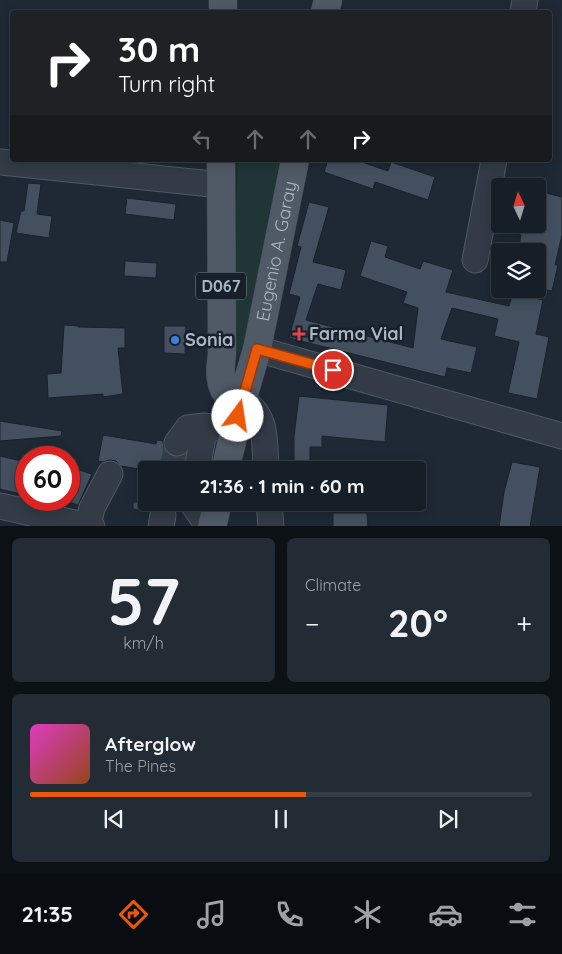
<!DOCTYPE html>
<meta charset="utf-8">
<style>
body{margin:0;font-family:Quicksand,sans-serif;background:#232c34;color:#f1f3f6;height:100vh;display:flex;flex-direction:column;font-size:19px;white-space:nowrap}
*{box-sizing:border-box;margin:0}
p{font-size:16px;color:#9ea2a8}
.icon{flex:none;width:28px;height:28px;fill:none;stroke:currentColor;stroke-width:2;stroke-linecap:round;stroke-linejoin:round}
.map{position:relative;height:526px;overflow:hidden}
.side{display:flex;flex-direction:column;gap:12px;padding:12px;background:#0c1116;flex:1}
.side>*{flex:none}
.guide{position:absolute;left:10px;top:10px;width:542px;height:152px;border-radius:5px;box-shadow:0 2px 12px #0003,0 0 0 1px #353d45;background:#202124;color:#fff;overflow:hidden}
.needle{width:32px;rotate:356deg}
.controls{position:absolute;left:491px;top:178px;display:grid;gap:10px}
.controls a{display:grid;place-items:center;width:55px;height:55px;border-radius:5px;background:#161f28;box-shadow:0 2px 12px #0003,0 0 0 1px #353d45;font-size:25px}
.speed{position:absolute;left:15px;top:446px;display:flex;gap:10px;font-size:25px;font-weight:700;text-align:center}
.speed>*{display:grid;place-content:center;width:65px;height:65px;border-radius:50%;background:#161f28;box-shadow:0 2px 12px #0003,0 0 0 1px #353d45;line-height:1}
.speed .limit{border:8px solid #d22;background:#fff;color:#111}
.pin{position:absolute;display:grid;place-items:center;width:42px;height:42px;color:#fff;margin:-21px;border:2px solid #fff;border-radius:50%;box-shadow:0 1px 5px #0007}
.me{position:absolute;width:55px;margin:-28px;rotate:14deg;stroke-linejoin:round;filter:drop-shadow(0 0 4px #0008)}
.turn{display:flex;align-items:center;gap:18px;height:105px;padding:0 25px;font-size:22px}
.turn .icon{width:65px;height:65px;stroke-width:2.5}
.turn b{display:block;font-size:35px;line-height:42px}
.lanes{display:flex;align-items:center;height:48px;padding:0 25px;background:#0003;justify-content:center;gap:25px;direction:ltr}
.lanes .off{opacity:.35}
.big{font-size:38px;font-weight:800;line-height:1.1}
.side .card{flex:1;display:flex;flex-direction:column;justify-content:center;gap:8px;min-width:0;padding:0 18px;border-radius:8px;background:#232c34}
.side .dial{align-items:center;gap:0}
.dial b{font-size:65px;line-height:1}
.song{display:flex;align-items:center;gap:15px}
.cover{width:60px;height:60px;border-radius:8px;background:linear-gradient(135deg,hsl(310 70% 55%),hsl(20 70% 35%))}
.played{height:5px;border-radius:2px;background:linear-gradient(90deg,#ea580c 55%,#353d45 55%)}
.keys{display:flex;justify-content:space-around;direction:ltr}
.heat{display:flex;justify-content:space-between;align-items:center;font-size:28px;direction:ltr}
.side .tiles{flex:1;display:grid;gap:12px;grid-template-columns:1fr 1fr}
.card:last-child{grid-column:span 2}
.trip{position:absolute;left:138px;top:461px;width:288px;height:50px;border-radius:5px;background:#161f28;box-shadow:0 2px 12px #0003,0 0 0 1px #353d45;font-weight:800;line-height:50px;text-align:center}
.menu{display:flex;height:80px;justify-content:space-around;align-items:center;background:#090c10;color:#9ea2a8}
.menu .icon{width:35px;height:35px}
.menu .active{color:#ea580c}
.menu b{font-size:22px;color:#f1f3f6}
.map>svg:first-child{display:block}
</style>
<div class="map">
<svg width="562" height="527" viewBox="0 0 562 527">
<rect width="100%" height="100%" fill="#1e2935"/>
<path fill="#203536" d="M238,160H280L243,347L240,353L234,352L231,347Z"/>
<path fill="#44505f" stroke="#19222c" d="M328,160H356L388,171L391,162L435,177L428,200L375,182L373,189L324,172Z
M28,183L41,184L37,214L52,216L49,238L16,233L21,211H24Z
M538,191L562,197V235L555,265H558L552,291L538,288V251H518L521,235L496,230L497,224H538Z
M127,198L176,204L174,220L125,214Z
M309,202L329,207L313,262L346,270L341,290L318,284L306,320L413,348L418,308L403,303L407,292L360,276L371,241L388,246L385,257L420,269L423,261L453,270L446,292L509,306L513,293L543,300L536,334L549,337L537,399L508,393L519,342L494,336L498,319L452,308L441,339L477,347L471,373L447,368L445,377L289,338L300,297L289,294L301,247L297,246Z
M0,220L14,223L7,262H0Z
M125,261L157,263L156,278L124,276Z
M64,325L79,326L78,327L125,328V348H118L123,394L103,397V394L48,398L47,374L61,373Z
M164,326H186L185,354L164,353Z
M299,396L388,405L385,442L322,436V447H310V461H294V436Z
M0,421L62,431L61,436L0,441Z
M103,435L156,444L157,440L163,441L164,448L169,455L176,457L185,454L183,470H146L121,466L116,461L110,460L102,462L98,461Z
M0,456L26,462V469L20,494L0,489Z
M512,462L540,467L530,527H499L504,492Z
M69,467L92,474L78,505L69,502Z
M133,502H156L152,506L149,512L133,509Z
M333,513H367L368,527H333Z"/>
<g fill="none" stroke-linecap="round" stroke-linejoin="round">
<path stroke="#333e4a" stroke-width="25" stroke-dasharray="25 12" stroke-linecap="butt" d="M172,470L177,443"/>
<defs>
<path id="minor" d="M523,12L525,0
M0,162L221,185
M475,260L494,160
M257,349L562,436
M242,401C269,415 264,444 266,470
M177,443L188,428L205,426L235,431
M197,470L205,426
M194,502V506L209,527
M269,502L271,527
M0,506L92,527
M88,526L92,508L110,474
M161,527L163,515"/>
<g id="major">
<path d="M223,12V0"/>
<path d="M325,12L328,0"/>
<path d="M221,160L222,354C220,368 218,387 230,397C233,399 238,400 242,401"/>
<path id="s1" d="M225,470L242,401L257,349L295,160"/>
<path d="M212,527L218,502"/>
</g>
</defs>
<use href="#minor" stroke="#4f5964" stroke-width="27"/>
<use href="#major" stroke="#3b444f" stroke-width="29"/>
<use href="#minor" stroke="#323b46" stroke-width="25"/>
<use href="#major" stroke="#4f5a66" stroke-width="28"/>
</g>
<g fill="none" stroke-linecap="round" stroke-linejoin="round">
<defs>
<path id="route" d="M238,416L257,349L333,370"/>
</defs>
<use href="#route" stroke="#983908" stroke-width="12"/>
<use href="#route" stroke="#ea580c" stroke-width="9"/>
</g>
<path fill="#e0444e" stroke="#17202a" stroke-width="2" d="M296.5 326.5h5v5h5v5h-5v5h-5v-5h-5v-5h5z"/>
<circle fill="#3f7fe0" stroke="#17202a" stroke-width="2" cx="175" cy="340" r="5"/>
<g text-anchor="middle" stroke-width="5" stroke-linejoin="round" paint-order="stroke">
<rect fill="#17202a" stroke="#7f8995" stroke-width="1" x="196" y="272.5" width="50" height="27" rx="4"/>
<g font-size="16" font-weight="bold" fill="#abb6c3">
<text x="221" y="292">D067</text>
</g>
<g font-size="18" fill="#abb6c3" stroke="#17202a">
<text dy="6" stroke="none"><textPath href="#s1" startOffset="225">Eugenio A. Garay</textPath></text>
</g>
<g font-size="18" font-weight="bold" fill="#abb6c3" stroke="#17202a" text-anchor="start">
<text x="309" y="340">Farma Vial</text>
<text x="185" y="346">Sonia</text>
</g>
</g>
</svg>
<div class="controls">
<a><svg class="needle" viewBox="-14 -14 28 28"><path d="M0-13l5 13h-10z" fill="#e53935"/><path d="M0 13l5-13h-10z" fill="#9ea2a8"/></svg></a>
<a><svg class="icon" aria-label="layers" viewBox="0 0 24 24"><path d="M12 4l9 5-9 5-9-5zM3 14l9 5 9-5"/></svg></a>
</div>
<div class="speed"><div class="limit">60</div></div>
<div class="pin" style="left:333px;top:370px;background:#d93025"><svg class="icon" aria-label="arrive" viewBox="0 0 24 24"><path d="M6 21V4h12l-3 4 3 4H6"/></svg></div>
<svg class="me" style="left:238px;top:416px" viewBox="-20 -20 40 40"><circle r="19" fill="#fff"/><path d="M0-13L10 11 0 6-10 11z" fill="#ea580c"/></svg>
<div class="trip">21:36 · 1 min · 60 m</div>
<div class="guide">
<div class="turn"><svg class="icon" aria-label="right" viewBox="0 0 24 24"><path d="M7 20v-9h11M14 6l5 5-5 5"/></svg><div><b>30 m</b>Turn right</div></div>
<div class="lanes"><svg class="icon off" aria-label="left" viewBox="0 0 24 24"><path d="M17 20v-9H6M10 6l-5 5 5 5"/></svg><svg class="icon off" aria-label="ahead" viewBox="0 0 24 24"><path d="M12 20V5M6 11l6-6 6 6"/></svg><svg class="icon off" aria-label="ahead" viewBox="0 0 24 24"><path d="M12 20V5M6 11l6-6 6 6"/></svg><svg class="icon" aria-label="right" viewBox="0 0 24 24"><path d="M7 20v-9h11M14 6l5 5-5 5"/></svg></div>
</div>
</div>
<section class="side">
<div class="tiles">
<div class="card dial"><b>57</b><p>km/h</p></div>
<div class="card"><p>Climate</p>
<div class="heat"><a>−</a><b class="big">20°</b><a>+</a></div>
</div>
<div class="card">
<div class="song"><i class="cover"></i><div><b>Afterglow</b><p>The Pines</p></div></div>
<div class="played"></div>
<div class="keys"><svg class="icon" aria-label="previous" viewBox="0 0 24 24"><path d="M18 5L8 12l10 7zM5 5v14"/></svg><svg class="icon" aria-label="pause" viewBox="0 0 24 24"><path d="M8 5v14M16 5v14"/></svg><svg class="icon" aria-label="next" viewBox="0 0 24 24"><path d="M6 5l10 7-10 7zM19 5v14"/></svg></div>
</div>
</div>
</section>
<nav class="menu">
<b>21:35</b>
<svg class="icon active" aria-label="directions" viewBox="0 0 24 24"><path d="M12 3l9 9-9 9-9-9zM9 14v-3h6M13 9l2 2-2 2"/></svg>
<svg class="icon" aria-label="music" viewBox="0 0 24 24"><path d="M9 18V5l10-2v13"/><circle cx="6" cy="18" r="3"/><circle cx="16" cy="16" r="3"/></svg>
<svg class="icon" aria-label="phone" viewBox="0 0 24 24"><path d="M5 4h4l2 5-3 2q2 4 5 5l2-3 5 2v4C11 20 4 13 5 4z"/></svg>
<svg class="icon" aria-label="climate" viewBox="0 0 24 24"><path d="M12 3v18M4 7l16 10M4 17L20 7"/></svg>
<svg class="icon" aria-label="car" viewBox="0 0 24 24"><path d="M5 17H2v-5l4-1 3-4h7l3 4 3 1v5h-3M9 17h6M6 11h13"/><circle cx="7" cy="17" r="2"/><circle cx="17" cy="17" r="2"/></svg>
<svg class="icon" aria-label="filters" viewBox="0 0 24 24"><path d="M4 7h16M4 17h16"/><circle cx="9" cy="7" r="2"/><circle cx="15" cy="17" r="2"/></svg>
</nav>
